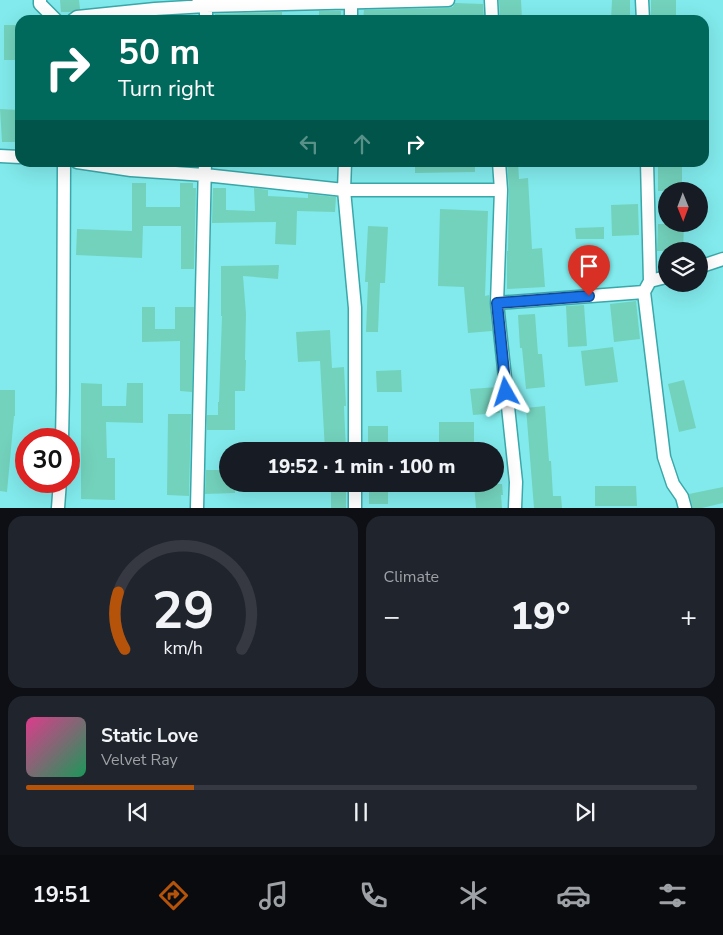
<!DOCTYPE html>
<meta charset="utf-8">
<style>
body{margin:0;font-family:"Nunito Sans",sans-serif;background:#20242c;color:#f1f3f6;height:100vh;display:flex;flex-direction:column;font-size:19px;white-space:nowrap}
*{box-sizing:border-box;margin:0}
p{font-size:16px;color:#9ea1a6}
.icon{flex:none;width:28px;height:28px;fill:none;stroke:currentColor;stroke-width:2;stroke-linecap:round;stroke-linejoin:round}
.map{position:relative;height:508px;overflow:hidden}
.side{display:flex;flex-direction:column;gap:8px;padding:8px;background:#0d0f14;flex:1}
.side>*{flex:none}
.top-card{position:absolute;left:15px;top:15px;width:694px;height:152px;border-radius:15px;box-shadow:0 5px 20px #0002;background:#00695c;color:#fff;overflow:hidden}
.needle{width:32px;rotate:179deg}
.buttons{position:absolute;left:658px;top:182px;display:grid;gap:10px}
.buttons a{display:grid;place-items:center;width:50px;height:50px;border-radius:50%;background:#171b24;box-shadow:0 5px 20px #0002;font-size:25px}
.speed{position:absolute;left:15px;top:428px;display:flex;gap:10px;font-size:25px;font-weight:700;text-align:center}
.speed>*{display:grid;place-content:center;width:65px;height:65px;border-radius:50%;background:#171b24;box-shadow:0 5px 20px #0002;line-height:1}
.speed .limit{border:8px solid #d22;background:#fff;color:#111}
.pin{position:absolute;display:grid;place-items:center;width:42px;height:42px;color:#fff;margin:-51px -21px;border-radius:50% 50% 50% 0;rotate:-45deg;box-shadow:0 0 5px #0007}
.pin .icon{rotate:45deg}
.me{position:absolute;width:55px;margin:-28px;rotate:354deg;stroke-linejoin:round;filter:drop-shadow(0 0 4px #0008)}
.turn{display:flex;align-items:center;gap:18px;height:105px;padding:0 20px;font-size:22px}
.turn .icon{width:65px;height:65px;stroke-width:2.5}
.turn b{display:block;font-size:35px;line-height:42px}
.lanes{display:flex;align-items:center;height:48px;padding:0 20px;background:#0003;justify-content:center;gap:25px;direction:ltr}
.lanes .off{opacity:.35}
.big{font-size:38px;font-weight:800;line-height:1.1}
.side .widget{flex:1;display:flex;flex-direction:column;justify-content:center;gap:8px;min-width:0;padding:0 18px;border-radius:15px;background:#20242c}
.side .dial{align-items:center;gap:0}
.dial svg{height:130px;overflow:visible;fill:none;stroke:#363941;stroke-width:7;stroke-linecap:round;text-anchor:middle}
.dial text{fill:#f1f3f6;stroke:none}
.song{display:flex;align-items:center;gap:15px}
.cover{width:60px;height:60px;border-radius:8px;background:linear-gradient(135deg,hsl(330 70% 55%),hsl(150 70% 35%))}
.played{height:5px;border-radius:2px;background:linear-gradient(90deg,#b45309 25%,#363941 25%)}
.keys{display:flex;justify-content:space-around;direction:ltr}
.heat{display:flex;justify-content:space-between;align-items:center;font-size:28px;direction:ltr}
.side .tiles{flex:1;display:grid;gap:8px;grid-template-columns:1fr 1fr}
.widget:last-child{grid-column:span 2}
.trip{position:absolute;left:219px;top:442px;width:285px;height:50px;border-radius:25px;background:#171b24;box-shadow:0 5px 20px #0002;font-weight:800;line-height:50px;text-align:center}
.tab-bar{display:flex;height:80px;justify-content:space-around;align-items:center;background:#090b0e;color:#9ea1a6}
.tab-bar .icon{width:35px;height:35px}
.tab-bar .current{color:#b45309}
.tab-bar b{font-size:22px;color:#f1f3f6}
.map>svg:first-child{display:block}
</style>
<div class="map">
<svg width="723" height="508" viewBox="0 0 723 508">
<rect width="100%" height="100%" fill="#82eaec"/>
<path fill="#73d2bc" d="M60,0H79L80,9L71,12H61Z
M499,0H521L522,20H500Z
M612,0H630V20H611Z
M651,0H676V20H651Z
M455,3L483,4L484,20H456V16L424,17V20H412L411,17L385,18V20H363L364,10L448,8L453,7Z
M319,11H341V20H319Z
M282,12V20H215V14Z
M4,25H19L18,60H4Z
M0,109L19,110L18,142H2Z
M415,162H475V172L415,173Z
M507,162H518L519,179L528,178L532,249L542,248L545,287L507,289V251H508L509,190Z
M658,166H682V191H658Z
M132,183H146V207H180V183H193V188H196L194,269H181V226H143L142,258L76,255L77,229L132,231Z
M213,188H226V210L255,211L254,188L268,190V196L308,198V194L336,197L335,212L297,211L296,245L275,244L276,222L212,223Z
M638,204L639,235L612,236L611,205Z
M440,209L488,211L485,296L489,295L492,331L468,333L464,287L438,286Z
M658,224H684L683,251H657Z
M368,226L388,227L385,283H380L378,332H366L368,282H365Z
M604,227V239H576L575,228Z
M279,265L278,279L243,276L246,314L245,360H246L245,391H235V430H207V415H218V402H219L222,316H221V266Z
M636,301L640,339L614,342L610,304Z
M584,305L587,346L568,347L566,306Z
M142,307H155V329H175V307H194L192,392L180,391V341L142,342Z
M535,314L538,354H542L545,387L526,389L522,348H520L518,315Z
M330,330L332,368L344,367L346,406H344L346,451H325L320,361L298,362L296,332Z
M613,347L618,382L585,386L581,351Z
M401,370L402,392H377L376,371Z
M684,380L696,428L679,432L668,384Z
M81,383L102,384V406H126L127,383H143V423L106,422L107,458H115V500L81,499Z
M498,387L500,413L473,415L470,389Z
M0,390H15V416H14L7,492L0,491Z
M545,406L549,461H551L553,496H561L562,508H534L526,408Z
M168,414H191L189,496L167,495Z
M439,422H474V451H439Z
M368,426H388V451H368Z
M206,470H228V484H235V493L205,494Z
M331,484H346V508H331Z
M369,484H388V504H369Z
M474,484H502L503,495H501L502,508H476Z
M595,486H636L637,506H595Z
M723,487V503L702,508H693L689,494Z"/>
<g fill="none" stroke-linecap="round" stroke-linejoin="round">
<defs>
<path id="street" d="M40,0V4L56,20
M491,0L492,20
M642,0L643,20
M198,3L206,6V20
M73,20L77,17L155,9L206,6L448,0
M351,20V2
M0,156L20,157
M77,162L131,170L205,175L344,190H501
M345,162L344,190L355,308V451
M499,162L501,190L497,303L516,482L515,508
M699,267L723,259
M650,281L666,277
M644,292L664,457L673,484L682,497L685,508
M497,303L644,292L650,281L647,162
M62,439L63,390L64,162
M58,508L60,481
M197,508L205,162
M355,508V484"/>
</defs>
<use href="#street" stroke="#3aa8aa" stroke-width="15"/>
<use href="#street" stroke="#fff" stroke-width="12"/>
</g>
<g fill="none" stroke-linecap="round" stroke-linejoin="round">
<defs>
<path id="route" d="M506,392L497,303L589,296"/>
</defs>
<use href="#route" stroke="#114b97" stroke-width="12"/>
<use href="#route" stroke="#1a73e8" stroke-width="9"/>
</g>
</svg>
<div class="buttons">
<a><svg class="needle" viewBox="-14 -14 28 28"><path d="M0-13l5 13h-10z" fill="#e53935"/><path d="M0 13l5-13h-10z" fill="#9ea1a6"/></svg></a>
<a><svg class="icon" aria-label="layers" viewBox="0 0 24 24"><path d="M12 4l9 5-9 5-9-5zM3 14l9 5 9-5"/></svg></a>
</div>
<div class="speed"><div class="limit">30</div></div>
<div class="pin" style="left:589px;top:296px;background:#d93025"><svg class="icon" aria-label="arrive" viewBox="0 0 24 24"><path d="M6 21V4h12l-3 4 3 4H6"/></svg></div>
<svg class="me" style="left:506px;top:392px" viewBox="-20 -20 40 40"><path d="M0-17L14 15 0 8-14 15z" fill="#1a73e8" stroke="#fff" stroke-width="4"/></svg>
<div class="trip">19:52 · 1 min · 100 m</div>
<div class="top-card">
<div class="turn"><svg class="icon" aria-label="right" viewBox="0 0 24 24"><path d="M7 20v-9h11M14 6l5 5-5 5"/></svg><div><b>50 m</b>Turn right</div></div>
<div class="lanes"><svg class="icon off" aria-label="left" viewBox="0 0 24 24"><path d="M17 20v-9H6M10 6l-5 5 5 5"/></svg><svg class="icon off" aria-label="ahead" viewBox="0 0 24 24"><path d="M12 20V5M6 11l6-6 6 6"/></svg><svg class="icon" aria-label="right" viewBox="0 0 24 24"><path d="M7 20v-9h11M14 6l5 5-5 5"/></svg></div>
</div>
</div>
<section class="side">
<div class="tiles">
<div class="widget dial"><svg viewBox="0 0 100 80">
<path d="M14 69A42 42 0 1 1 86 69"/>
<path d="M14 69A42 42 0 0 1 10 34" stroke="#b45309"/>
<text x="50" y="56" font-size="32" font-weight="700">29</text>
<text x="50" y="72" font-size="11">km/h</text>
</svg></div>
<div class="widget"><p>Climate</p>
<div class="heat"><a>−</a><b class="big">19°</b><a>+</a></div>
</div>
<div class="widget">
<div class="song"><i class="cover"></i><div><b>Static Love</b><p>Velvet Ray</p></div></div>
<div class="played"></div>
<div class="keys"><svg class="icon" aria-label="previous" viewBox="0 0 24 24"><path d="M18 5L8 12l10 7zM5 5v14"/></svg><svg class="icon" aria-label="pause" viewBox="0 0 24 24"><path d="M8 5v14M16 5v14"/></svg><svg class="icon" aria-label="next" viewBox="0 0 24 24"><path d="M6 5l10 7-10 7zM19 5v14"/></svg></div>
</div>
</div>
</section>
<nav class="tab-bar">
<b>19:51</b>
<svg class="icon current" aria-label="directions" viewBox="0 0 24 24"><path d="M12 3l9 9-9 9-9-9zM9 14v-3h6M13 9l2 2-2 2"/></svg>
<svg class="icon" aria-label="music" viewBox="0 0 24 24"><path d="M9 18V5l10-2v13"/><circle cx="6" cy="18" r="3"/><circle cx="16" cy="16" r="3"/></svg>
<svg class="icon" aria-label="phone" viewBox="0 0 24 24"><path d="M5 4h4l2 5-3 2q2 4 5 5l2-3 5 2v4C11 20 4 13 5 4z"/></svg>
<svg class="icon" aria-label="climate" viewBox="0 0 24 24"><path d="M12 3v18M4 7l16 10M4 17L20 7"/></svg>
<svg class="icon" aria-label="car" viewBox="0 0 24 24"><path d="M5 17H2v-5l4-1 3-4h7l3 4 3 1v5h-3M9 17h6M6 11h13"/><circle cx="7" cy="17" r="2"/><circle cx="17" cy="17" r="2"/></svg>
<svg class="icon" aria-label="filters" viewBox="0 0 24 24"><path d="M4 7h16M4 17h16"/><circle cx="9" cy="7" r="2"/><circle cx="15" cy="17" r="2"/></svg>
</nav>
